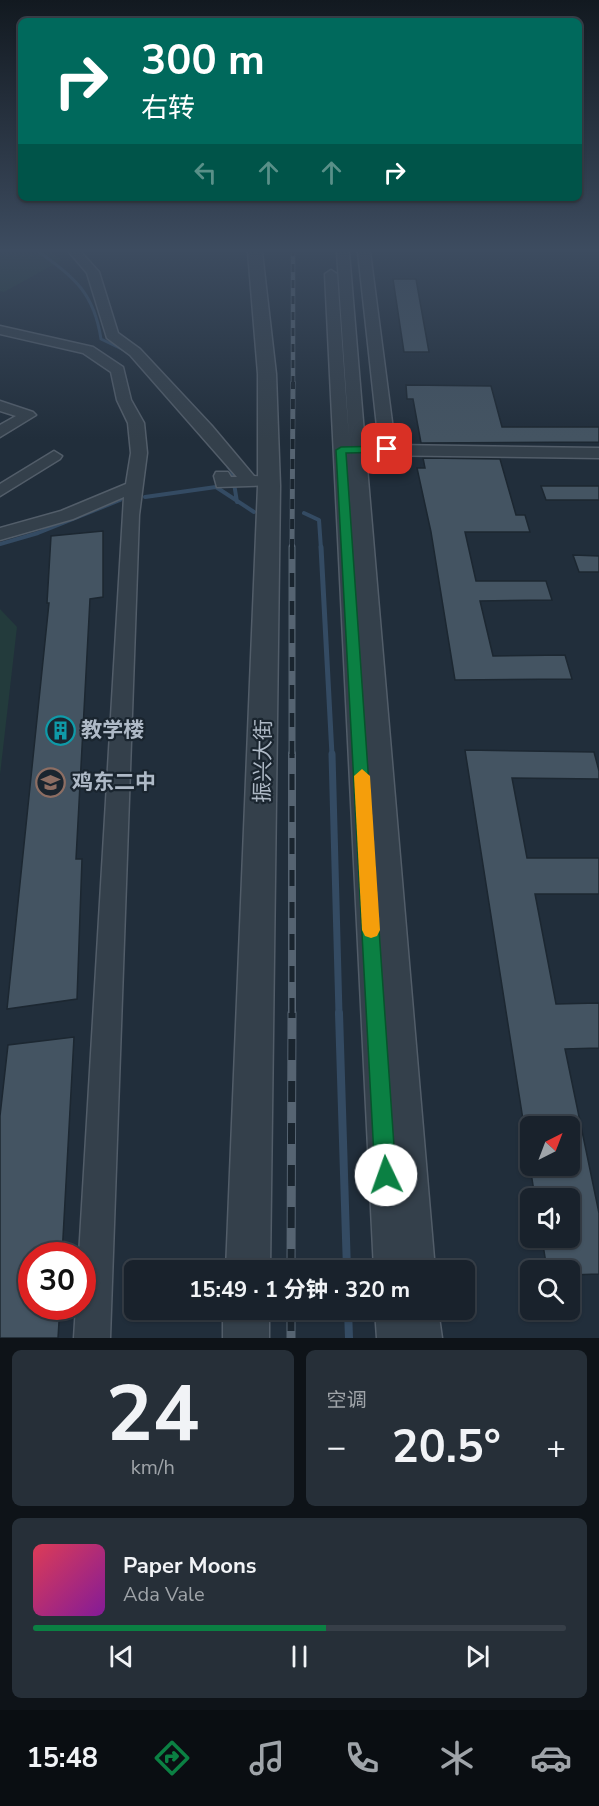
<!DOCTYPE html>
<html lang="zh">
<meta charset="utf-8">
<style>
body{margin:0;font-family:"Nunito Sans","Noto Sans SC",sans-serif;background:#262f38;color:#f1f3f6;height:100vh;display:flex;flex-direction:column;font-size:22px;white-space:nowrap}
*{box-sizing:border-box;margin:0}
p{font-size:20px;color:#9fa4a9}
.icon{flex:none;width:33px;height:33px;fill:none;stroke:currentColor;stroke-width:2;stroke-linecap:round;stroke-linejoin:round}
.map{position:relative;height:1338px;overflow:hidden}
.side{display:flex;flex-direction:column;gap:12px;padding:12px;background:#0e1318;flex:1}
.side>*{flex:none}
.hud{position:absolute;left:18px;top:18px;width:564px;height:183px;border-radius:9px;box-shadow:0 2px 4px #0004,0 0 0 2px #373f48;background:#00695c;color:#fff;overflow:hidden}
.needle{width:39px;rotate:42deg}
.controls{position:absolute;left:520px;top:1116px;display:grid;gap:12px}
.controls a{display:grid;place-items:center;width:60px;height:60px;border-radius:9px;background:#19222c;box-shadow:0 2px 4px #0004,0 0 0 2px #373f48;font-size:30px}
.speed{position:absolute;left:18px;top:1242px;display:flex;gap:12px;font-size:30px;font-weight:700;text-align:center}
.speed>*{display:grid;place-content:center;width:78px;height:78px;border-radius:50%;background:#19222c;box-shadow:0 2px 4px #0004,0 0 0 2px #373f48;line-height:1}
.speed .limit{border:9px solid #d22;background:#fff;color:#111}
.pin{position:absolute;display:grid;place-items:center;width:51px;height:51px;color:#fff;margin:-26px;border-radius:12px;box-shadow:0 3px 9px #0006}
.me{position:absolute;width:66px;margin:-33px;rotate:357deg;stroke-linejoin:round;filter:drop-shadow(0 0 4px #0008)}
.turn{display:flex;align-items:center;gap:21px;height:126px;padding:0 24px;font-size:27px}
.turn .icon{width:78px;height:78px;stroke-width:2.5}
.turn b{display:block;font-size:42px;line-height:51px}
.lanes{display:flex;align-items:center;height:57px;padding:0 24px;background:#0003;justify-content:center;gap:30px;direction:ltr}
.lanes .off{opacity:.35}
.big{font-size:45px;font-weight:700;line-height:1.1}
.side .tile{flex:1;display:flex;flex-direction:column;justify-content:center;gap:9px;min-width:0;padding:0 21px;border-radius:9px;background:#262f38}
.side .dial{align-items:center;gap:0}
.dial b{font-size:78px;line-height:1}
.song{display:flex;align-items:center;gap:18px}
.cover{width:72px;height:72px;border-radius:9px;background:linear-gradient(135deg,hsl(350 70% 55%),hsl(290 70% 35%))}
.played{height:6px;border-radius:3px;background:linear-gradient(90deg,#0b8043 55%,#373f48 55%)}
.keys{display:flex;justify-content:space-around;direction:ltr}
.heat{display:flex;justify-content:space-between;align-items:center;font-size:33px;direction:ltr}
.side .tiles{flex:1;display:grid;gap:12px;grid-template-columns:1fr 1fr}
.tile:last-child{grid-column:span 2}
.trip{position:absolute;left:124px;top:1260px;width:351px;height:60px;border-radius:9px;background:#19222c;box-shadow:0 2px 4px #0004,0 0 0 2px #373f48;font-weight:700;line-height:60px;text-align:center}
.dock{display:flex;height:96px;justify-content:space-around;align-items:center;background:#0a0e12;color:#9fa4a9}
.dock .icon{width:42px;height:42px}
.dock .selected{color:#0b8043}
.dock b{font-size:27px;color:#f1f3f6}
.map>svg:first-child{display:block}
</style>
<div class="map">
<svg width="599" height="1338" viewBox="0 0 599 1338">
<rect width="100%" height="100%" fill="#212e3b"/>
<path fill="#233b3c" d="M0,252H52L62,260L4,292L0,291Z
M0,609L17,627L0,775Z"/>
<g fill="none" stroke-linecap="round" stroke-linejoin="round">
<path stroke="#344b63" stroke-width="3" d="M39,252C75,278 94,293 101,339L128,352"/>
<path stroke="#344b63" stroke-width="4" d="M228,466L232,471L237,502
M145,497L216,487L254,512
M304,513L319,520L321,549
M0,544L38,533L120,500"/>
<path stroke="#344b63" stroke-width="5" d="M321,547L332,755"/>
<path stroke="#344b63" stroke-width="7" d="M332,754L339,1014"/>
<path stroke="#344b63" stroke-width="8" d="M339,1013L347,1270
M348,1310L349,1338"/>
</g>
<path fill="#445462" stroke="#1c2731" stroke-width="1.5" d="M393,279H416L429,352H404Z
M406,385L491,386L502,427H599V442L421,443L413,399H407Z
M423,458L500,459L516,515H525L530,532H465L476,581H546L552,600L480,601L493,656L565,655L572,679L455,680L431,532L417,468H425Z
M541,486H599V500H546Z
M103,531V597L90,599L76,859H82L77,999L7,1009L49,603H47L51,536Z
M573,555L599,556V572H579Z
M465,750L594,752L599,771V779L512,778L527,858H599V894H535L556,1004L599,1003V1048L565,1049L599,1213V1274L570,1275V1270H547L542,1238H570V1198H535L530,1166H570V1126H524Z
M74,1037L62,1256H32V1306H60L58,1338H0V1116L8,1045Z"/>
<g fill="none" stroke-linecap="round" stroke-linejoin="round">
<defs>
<path id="minor" d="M69,252H81L99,272L118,333L140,349L212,426L254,476L274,477L276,481L274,485L217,487L214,476L216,472H228L231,477H237L130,355L107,338L87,273Z
M337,252H349L365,445H379L358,252H370L395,445L599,448V458L366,455L435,1270H374L325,274L331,270L337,274L349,438Z
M0,326L93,347L123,367L131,400L144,423L147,453L139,515L110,1338H74L76,1306H82V1256H79L124,497L73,519L0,540V528L61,511L126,484L131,453L128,423L117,400L111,372L83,353L0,334Z
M0,401L33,412L36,415L0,437V425L16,416L0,411Z
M54,451L62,456L60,459L0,496V484Z
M375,1310H438L442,1338H377Z"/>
<path id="tertiary" d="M248,252H262L276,374L280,486L270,1270H226L258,486V374Z
M223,1310H269V1338H223Z"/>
</defs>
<use href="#minor" stroke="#525d69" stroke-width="3"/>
<use href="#tertiary" stroke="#525d69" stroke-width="3"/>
<use href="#minor" fill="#34404b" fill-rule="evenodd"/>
<use href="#tertiary" fill="#34404b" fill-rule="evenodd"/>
<defs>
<path id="rail-far4" d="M293,384V252"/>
<path id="rail-far3" d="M292,549L293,382"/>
<path id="rail-far2" d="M292,755V547"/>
<path id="rail-far1" d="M292,1014V754"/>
<path id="rail" d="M291,1270L292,1013
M291,1310V1338"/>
</defs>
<use href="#rail-far4" stroke="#566472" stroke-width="4.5"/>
<use href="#rail-far3" stroke="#566472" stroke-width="5"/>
<use href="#rail-far2" stroke="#566472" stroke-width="7"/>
<use href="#rail-far1" stroke="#566472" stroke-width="8"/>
<use href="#rail" stroke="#566472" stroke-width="9"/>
<use href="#rail-far4" stroke="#1a252f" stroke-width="3" stroke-dasharray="8" stroke-linecap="butt"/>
<use href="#rail-far3" stroke="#1a252f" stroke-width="4" stroke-dasharray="10" stroke-linecap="butt"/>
<use href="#rail-far2" stroke="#1a252f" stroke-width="4.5" stroke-dasharray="14" stroke-linecap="butt"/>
<use href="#rail-far1" stroke="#1a252f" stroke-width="5" stroke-dasharray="16" stroke-linecap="butt"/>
<use href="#rail" stroke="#1a252f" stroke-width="7" stroke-dasharray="21" stroke-linecap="butt"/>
</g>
<linearGradient id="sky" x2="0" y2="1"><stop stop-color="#121920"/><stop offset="0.57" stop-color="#3d4c60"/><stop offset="1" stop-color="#3d4c60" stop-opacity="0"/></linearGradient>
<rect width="599" height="439" fill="url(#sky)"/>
<path fill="#0b8043" stroke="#07532c" stroke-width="1.5" d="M387,446L390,447V452L346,453L396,1175L393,1183L386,1186L378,1183L375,1175L336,450L341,447Z"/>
<path fill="#f59e0b" d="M362,769L370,776L380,930L377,936L371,938L365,936L362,930L354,776Z"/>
<defs>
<symbol id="building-ring" viewBox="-11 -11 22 22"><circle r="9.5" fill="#1a252f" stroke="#0f9aa8" stroke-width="1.5"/><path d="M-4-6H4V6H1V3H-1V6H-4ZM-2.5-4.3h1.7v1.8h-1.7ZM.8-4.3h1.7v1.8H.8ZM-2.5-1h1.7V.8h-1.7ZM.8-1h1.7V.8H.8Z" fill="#0f9aa8"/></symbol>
<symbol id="school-ring" viewBox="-11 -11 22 22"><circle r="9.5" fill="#1a252f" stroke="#8d6e63" stroke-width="1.5"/><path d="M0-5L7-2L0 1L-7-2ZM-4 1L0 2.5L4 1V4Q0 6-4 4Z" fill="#8d6e63"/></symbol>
</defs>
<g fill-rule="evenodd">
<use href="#building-ring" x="44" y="714" width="33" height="33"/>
<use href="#school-ring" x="34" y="766" width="33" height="33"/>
</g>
<g text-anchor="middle" stroke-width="4.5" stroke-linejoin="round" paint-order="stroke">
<g font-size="21" font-weight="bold" fill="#afbac7" stroke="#1a252f" text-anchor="start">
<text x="81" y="737">教学楼</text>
<text x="72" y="789">鸡东二中</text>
</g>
<g font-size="21" fill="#afbac7" stroke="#1a252f">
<text transform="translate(263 761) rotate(-89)" y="7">振兴大街</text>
</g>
</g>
</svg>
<div class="controls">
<a><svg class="needle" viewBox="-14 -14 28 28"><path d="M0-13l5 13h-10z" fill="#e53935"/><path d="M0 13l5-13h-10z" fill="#9fa4a9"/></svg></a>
<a><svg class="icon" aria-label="sound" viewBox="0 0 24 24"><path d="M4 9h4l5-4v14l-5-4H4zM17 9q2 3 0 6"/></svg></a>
<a><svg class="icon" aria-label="search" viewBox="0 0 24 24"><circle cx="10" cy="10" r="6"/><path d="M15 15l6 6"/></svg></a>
</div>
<div class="speed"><div class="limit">30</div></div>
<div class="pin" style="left:387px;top:449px;background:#d93025"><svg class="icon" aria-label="arrive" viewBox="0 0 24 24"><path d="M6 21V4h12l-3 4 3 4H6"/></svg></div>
<svg class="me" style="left:386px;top:1175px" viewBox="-20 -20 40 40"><circle r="19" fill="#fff"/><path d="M0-13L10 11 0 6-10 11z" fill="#0b8043"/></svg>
<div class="trip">15:49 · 1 分钟 · 320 m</div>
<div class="hud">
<div class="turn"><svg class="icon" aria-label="right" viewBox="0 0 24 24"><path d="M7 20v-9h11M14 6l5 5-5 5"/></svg><div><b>300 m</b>右转</div></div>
<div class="lanes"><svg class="icon off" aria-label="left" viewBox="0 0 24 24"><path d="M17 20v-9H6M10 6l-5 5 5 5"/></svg><svg class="icon off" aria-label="ahead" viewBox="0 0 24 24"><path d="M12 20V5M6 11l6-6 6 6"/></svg><svg class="icon off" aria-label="ahead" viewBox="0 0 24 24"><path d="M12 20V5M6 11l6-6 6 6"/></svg><svg class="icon" aria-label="right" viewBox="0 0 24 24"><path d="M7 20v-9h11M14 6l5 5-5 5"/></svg></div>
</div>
</div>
<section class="side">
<div class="tiles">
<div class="tile dial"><b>24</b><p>km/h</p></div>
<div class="tile"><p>空调</p>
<div class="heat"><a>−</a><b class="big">20.5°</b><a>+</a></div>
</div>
<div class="tile">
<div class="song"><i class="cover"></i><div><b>Paper Moons</b><p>Ada Vale</p></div></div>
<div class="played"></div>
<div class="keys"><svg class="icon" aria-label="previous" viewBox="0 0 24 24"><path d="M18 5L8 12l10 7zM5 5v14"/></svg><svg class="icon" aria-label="pause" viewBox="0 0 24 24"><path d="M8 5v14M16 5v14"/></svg><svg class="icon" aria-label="next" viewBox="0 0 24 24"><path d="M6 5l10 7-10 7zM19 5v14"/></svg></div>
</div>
</div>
</section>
<nav class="dock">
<b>15:48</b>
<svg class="icon selected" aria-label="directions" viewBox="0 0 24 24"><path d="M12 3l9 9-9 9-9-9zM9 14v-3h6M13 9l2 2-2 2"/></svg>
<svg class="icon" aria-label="music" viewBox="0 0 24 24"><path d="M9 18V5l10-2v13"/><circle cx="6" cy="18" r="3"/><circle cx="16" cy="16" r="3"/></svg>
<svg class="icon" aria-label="phone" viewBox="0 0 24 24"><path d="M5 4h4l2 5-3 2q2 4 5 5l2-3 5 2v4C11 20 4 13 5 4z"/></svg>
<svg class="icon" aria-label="climate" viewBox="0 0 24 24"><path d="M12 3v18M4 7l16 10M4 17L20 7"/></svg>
<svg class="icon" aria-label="car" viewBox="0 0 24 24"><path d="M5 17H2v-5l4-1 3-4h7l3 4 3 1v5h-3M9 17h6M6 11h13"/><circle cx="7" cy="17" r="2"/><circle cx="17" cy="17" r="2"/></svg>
</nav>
